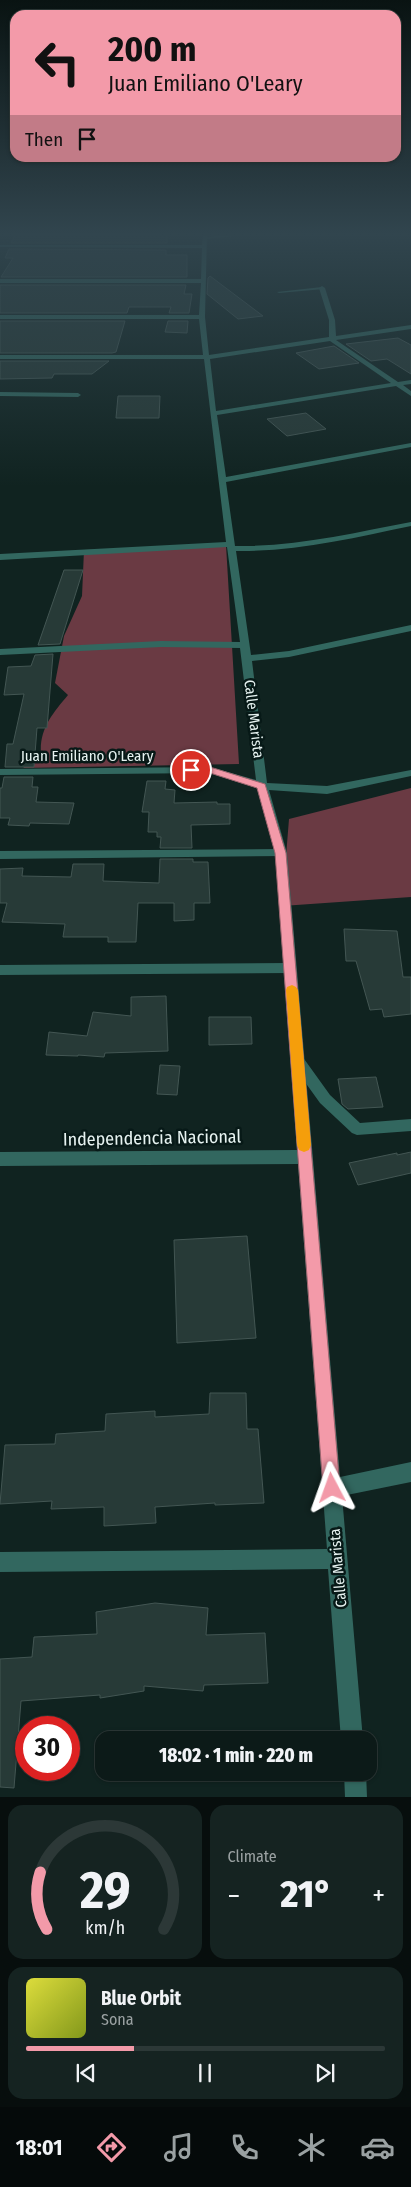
<!DOCTYPE html>
<meta charset="utf-8">
<style>
body{margin:0;font-family:"Fira Sans Condensed",sans-serif;background:#152321;color:#f1f3f6;height:100vh;display:flex;flex-direction:column;font-size:19px;white-space:nowrap}
*{box-sizing:border-box;margin:0}
p{font-size:16px;color:#9aa1a2}
.icon{flex:none;width:28px;height:28px;fill:none;stroke:currentColor;stroke-width:2;stroke-linecap:round;stroke-linejoin:round}
.map{position:relative;height:1797px;overflow:hidden}
.sheet{display:flex;flex-direction:column;gap:8px;padding:8px;background:#070e0d;flex:1}
.sheet>*{flex:none}
.banner{position:absolute;left:10px;top:10px;width:391px;height:152px;border-radius:15px;box-shadow:0 1px 4px #0004,0 0 0 1px #2c3837;background:#f39aa9;color:#111;overflow:hidden}
.speed{position:absolute;left:15px;top:1716px;display:flex;gap:10px;font-size:25px;font-weight:700;text-align:center}
.speed>*{display:grid;place-content:center;width:65px;height:65px;border-radius:50%;background:#0c1a18;box-shadow:0 1px 4px #0004,0 0 0 1px #2c3837;line-height:1}
.speed .limit{border:8px solid #d22;background:#fff;color:#111}
.pin{position:absolute;display:grid;place-items:center;width:42px;height:42px;color:#fff;margin:-21px;border:2px solid #fff;border-radius:50%;box-shadow:0 1px 5px #0007}
.me{position:absolute;width:55px;margin:-28px;rotate:356deg;stroke-linejoin:round;filter:drop-shadow(0 0 4px #0008)}
.turn{display:flex;align-items:center;gap:18px;height:105px;padding:0 15px;font-size:22px}
.turn .icon{width:65px;height:65px;stroke-width:2.5}
.turn b{display:block;font-size:35px;line-height:42px}
.then{display:flex;align-items:center;height:48px;padding:0 15px;background:#0003;gap:10px;font-size:19px}
.big{font-size:38px;font-weight:800;line-height:1.1}
.sheet .widget{flex:1;display:flex;flex-direction:column;justify-content:center;gap:8px;min-width:0;padding:0 18px;border-radius:15px;background:#152321}
.sheet .dial{align-items:center;gap:0}
.dial svg{height:130px;overflow:visible;fill:none;stroke:#2c3837;stroke-width:7;stroke-linecap:round;text-anchor:middle}
.dial text{fill:#f1f3f6;stroke:none}
.song{display:flex;align-items:center;gap:15px}
.cover{width:60px;height:60px;border-radius:8px;background:linear-gradient(135deg,hsl(60 70% 55%),hsl(70 70% 35%))}
.played{height:5px;border-radius:2px;background:linear-gradient(90deg,#f39aa9 30%,#2c3837 30%)}
.keys{display:flex;justify-content:space-around;direction:ltr}
.heat{display:flex;justify-content:space-between;align-items:center;font-size:28px;direction:ltr}
.sheet .tiles{flex:1;display:grid;gap:8px;grid-template-columns:1fr 1fr}
.widget:last-child{grid-column:span 2}
.trip{position:absolute;left:95px;top:1731px;width:282px;height:50px;border-radius:15px;background:#0c1a18;box-shadow:0 1px 4px #0004,0 0 0 1px #2c3837;font-weight:800;line-height:50px;text-align:center}
.menu{display:flex;height:80px;justify-content:space-around;align-items:center;background:#050a0a;color:#9aa1a2}
.menu .icon{width:35px;height:35px}
.menu .active{color:#f39aa9}
.menu b{font-size:22px;color:#f1f3f6}
.map>svg:first-child{display:block}
</style>
<div class="map">
<svg width="411" height="1797" viewBox="0 0 411 1797">
<rect width="100%" height="100%" fill="#102320"/>
<path fill="#6a3a43" d="M226,545L239,764L23,768L41,754C39,729 53,713 68,695L55,683L64,636L82,596L84,550Z
M411,788V897L282,906L289,819Z"/>
<path fill="#273a37" stroke="#435653" d="M15,235H160L167,236V243H11Z
M9,249L166,250V255H187V277H1L13,258H5Z
M210,276L263,316L238,319L207,294L208,278Z
M0,285H186L184,294H192L189,313H169L171,307H129L127,313H0Z
M0,321H125L116,352L112,353H0Z
M168,321H188L187,333L165,332Z
M398,338L411,345V374L387,359L371,361L346,344Z
M334,346L359,363L319,369L296,353Z
M0,361H109L92,374H54L52,378L0,379Z
M118,396H160L159,418H116Z
M306,413L326,429L287,436L267,419Z
M64,570H83L60,644L38,645Z
M53,654L47,728H37L34,767H5L7,744H13L24,694L4,695L8,667L31,666L35,655Z
M4,777H33L32,787H38L36,802L74,803L69,824L30,823L29,826L8,825L10,818H0V788H2Z
M147,781H166L165,789L175,790L174,803L217,802V804H230V824L191,825L192,848H160L161,837H157V832H148L149,812H142Z
M160,859H193V862H208L210,903H194V920L174,921V903H138L136,942H108V937H63L65,924L2,922L7,903H0V869L23,868L22,876L71,877L73,864H104L103,881L159,883Z
M344,929L397,931L403,977H411V1014L384,1017L382,1009L370,1010L356,961H346Z
M166,996L168,1051L105,1053L104,1057L78,1055V1056L46,1055L49,1032L87,1036L93,1012L131,1016V997Z
M209,1017H251L252,1044L209,1045Z
M160,1065L180,1066L177,1095L157,1094Z
M376,1077L383,1107L348,1109L342,1104L338,1079Z
M411,1152V1173L358,1185L349,1163L397,1153V1155Z
M247,1236L256,1338L177,1343L174,1240Z
M210,1393H246L247,1429H258L264,1503L215,1505V1503L155,1507L156,1523L104,1526V1507L51,1509L52,1501L0,1504L5,1445L55,1444L56,1434L105,1431L106,1414L155,1411V1417L209,1414Z
M155,1603L208,1608L206,1635L265,1633L268,1683L204,1685L203,1691L144,1686V1691L100,1698V1695L21,1701L14,1788L0,1787V1659L32,1657L34,1637L97,1634L96,1612Z"/>
<g fill="none" stroke-linecap="round" stroke-linejoin="round">
<path fill="#32675f" fill-rule="evenodd" d="M222,235H247L205,239L203,238Z
M322,287L324,289L279,293L277,292Z
M0,392L78,393L81,395L78,397L0,396Z
M281,849L285,850L286,853L285,856L0,859V851Z
M290,963L294,965L296,968L294,971L290,973L0,975V965Z
M297,1055L302,1056L330,1095L360,1123L411,1119V1131L357,1135L352,1133L320,1103L292,1064L291,1060L292,1056Z"/>
<path fill="#32675f" fill-rule="evenodd" d="M203,235H207L205,317L209,355L329,337V320L319,288L322,286L325,288L335,320L336,336L411,325V329L336,340L398,382L411,380V384L403,385L411,391V396L396,386L217,415L226,477L411,443V447L226,482L235,546C295,547 353,533 411,522V526C353,538 296,552 236,551L251,655L289,651L411,625V631L289,657L252,661L267,783L327,786L411,770V776L327,794L269,790L287,853L340,1477L411,1462V1482L342,1496L363,1740H341L328,1569L0,1572V1552L327,1549L298,1164L0,1166V1152L297,1150L275,853L257,788L209,773L0,775V769L210,767L256,780L240,648L161,647L0,655V649L161,641L240,642L227,547L0,560V554L226,542L204,359H0V355H203L199,319H0V315H199L201,283H0V279H201L202,248L0,247V245H202ZM330,341L391,383L216,411L210,359Z
M344,1772H366L367,1797H345Z"/>
</g>
<linearGradient id="sky" x2="0" y2="1"><stop stop-color="#091312"/><stop offset="0.48" stop-color="#31454e"/><stop offset="1" stop-color="#31454e" stop-opacity="0"/></linearGradient>
<rect width="411" height="487" fill="url(#sky)"/>
<path fill="#f39aa9" stroke="#9e646e" d="M210,767L265,784L286,853L340,1488L338,1494L332,1497L325,1494L323,1488L275,853L257,788L210,773H191L186,770L191,767Z"/>
<path fill="#f59e0b" d="M292,985L296,987L298,990L311,1145L309,1150L304,1152L299,1150L297,1145L286,990L287,987Z"/>
<g text-anchor="middle" stroke-width="5" stroke-linejoin="round" paint-order="stroke">
<g font-size="15" fill="#e7f3f1" stroke="#071917">
<text transform="translate(254 719) rotate(83)" y="5">Calle Marista</text>
<text x="87" y="761">Juan Emiliano O'Leary</text>
<text transform="translate(338 1568) rotate(-95)" y="5">Calle Marista</text>
</g>
<g font-size="18" fill="#e7f3f1" stroke="#071917">
<text transform="translate(152 1138) rotate(-1)" y="6">Independencia Nacional</text>
</g>
</g>
</svg>
<div class="speed"><div class="limit">30</div></div>
<div class="pin" style="left:191px;top:770px;background:#d93025"><svg class="icon" aria-label="arrive" viewBox="0 0 24 24"><path d="M6 21V4h12l-3 4 3 4H6"/></svg></div>
<svg class="me" style="left:332px;top:1488px" viewBox="-20 -20 40 40"><path d="M0-17L14 15 0 8-14 15z" fill="#f39aa9" stroke="#fff" stroke-width="4"/></svg>
<div class="trip">18:02 · 1 min · 220 m</div>
<div class="banner">
<div class="turn"><svg class="icon" aria-label="left" viewBox="0 0 24 24"><path d="M17 20v-9H6M10 6l-5 5 5 5"/></svg><div><b>200 m</b>Juan Emiliano O'Leary</div></div>
<div class="then">Then<svg class="icon" aria-label="arrive" viewBox="0 0 24 24"><path d="M6 21V4h12l-3 4 3 4H6"/></svg></div>
</div>
</div>
<section class="sheet">
<div class="tiles">
<div class="widget dial"><svg viewBox="0 0 100 80">
<path d="M14 69A42 42 0 1 1 86 69"/>
<path d="M14 69A42 42 0 0 1 10 34" stroke="#f39aa9"/>
<text x="50" y="56" font-size="32" font-weight="700">29</text>
<text x="50" y="72" font-size="11">km/h</text>
</svg></div>
<div class="widget"><p>Climate</p>
<div class="heat"><a>−</a><b class="big">21°</b><a>+</a></div>
</div>
<div class="widget">
<div class="song"><i class="cover"></i><div><b>Blue Orbit</b><p>Sona</p></div></div>
<div class="played"></div>
<div class="keys"><svg class="icon" aria-label="previous" viewBox="0 0 24 24"><path d="M18 5L8 12l10 7zM5 5v14"/></svg><svg class="icon" aria-label="pause" viewBox="0 0 24 24"><path d="M8 5v14M16 5v14"/></svg><svg class="icon" aria-label="next" viewBox="0 0 24 24"><path d="M6 5l10 7-10 7zM19 5v14"/></svg></div>
</div>
</div>
</section>
<nav class="menu">
<b>18:01</b>
<svg class="icon active" aria-label="directions" viewBox="0 0 24 24"><path d="M12 3l9 9-9 9-9-9zM9 14v-3h6M13 9l2 2-2 2"/></svg>
<svg class="icon" aria-label="music" viewBox="0 0 24 24"><path d="M9 18V5l10-2v13"/><circle cx="6" cy="18" r="3"/><circle cx="16" cy="16" r="3"/></svg>
<svg class="icon" aria-label="phone" viewBox="0 0 24 24"><path d="M5 4h4l2 5-3 2q2 4 5 5l2-3 5 2v4C11 20 4 13 5 4z"/></svg>
<svg class="icon" aria-label="climate" viewBox="0 0 24 24"><path d="M12 3v18M4 7l16 10M4 17L20 7"/></svg>
<svg class="icon" aria-label="car" viewBox="0 0 24 24"><path d="M5 17H2v-5l4-1 3-4h7l3 4 3 1v5h-3M9 17h6M6 11h13"/><circle cx="7" cy="17" r="2"/><circle cx="17" cy="17" r="2"/></svg>
</nav>
